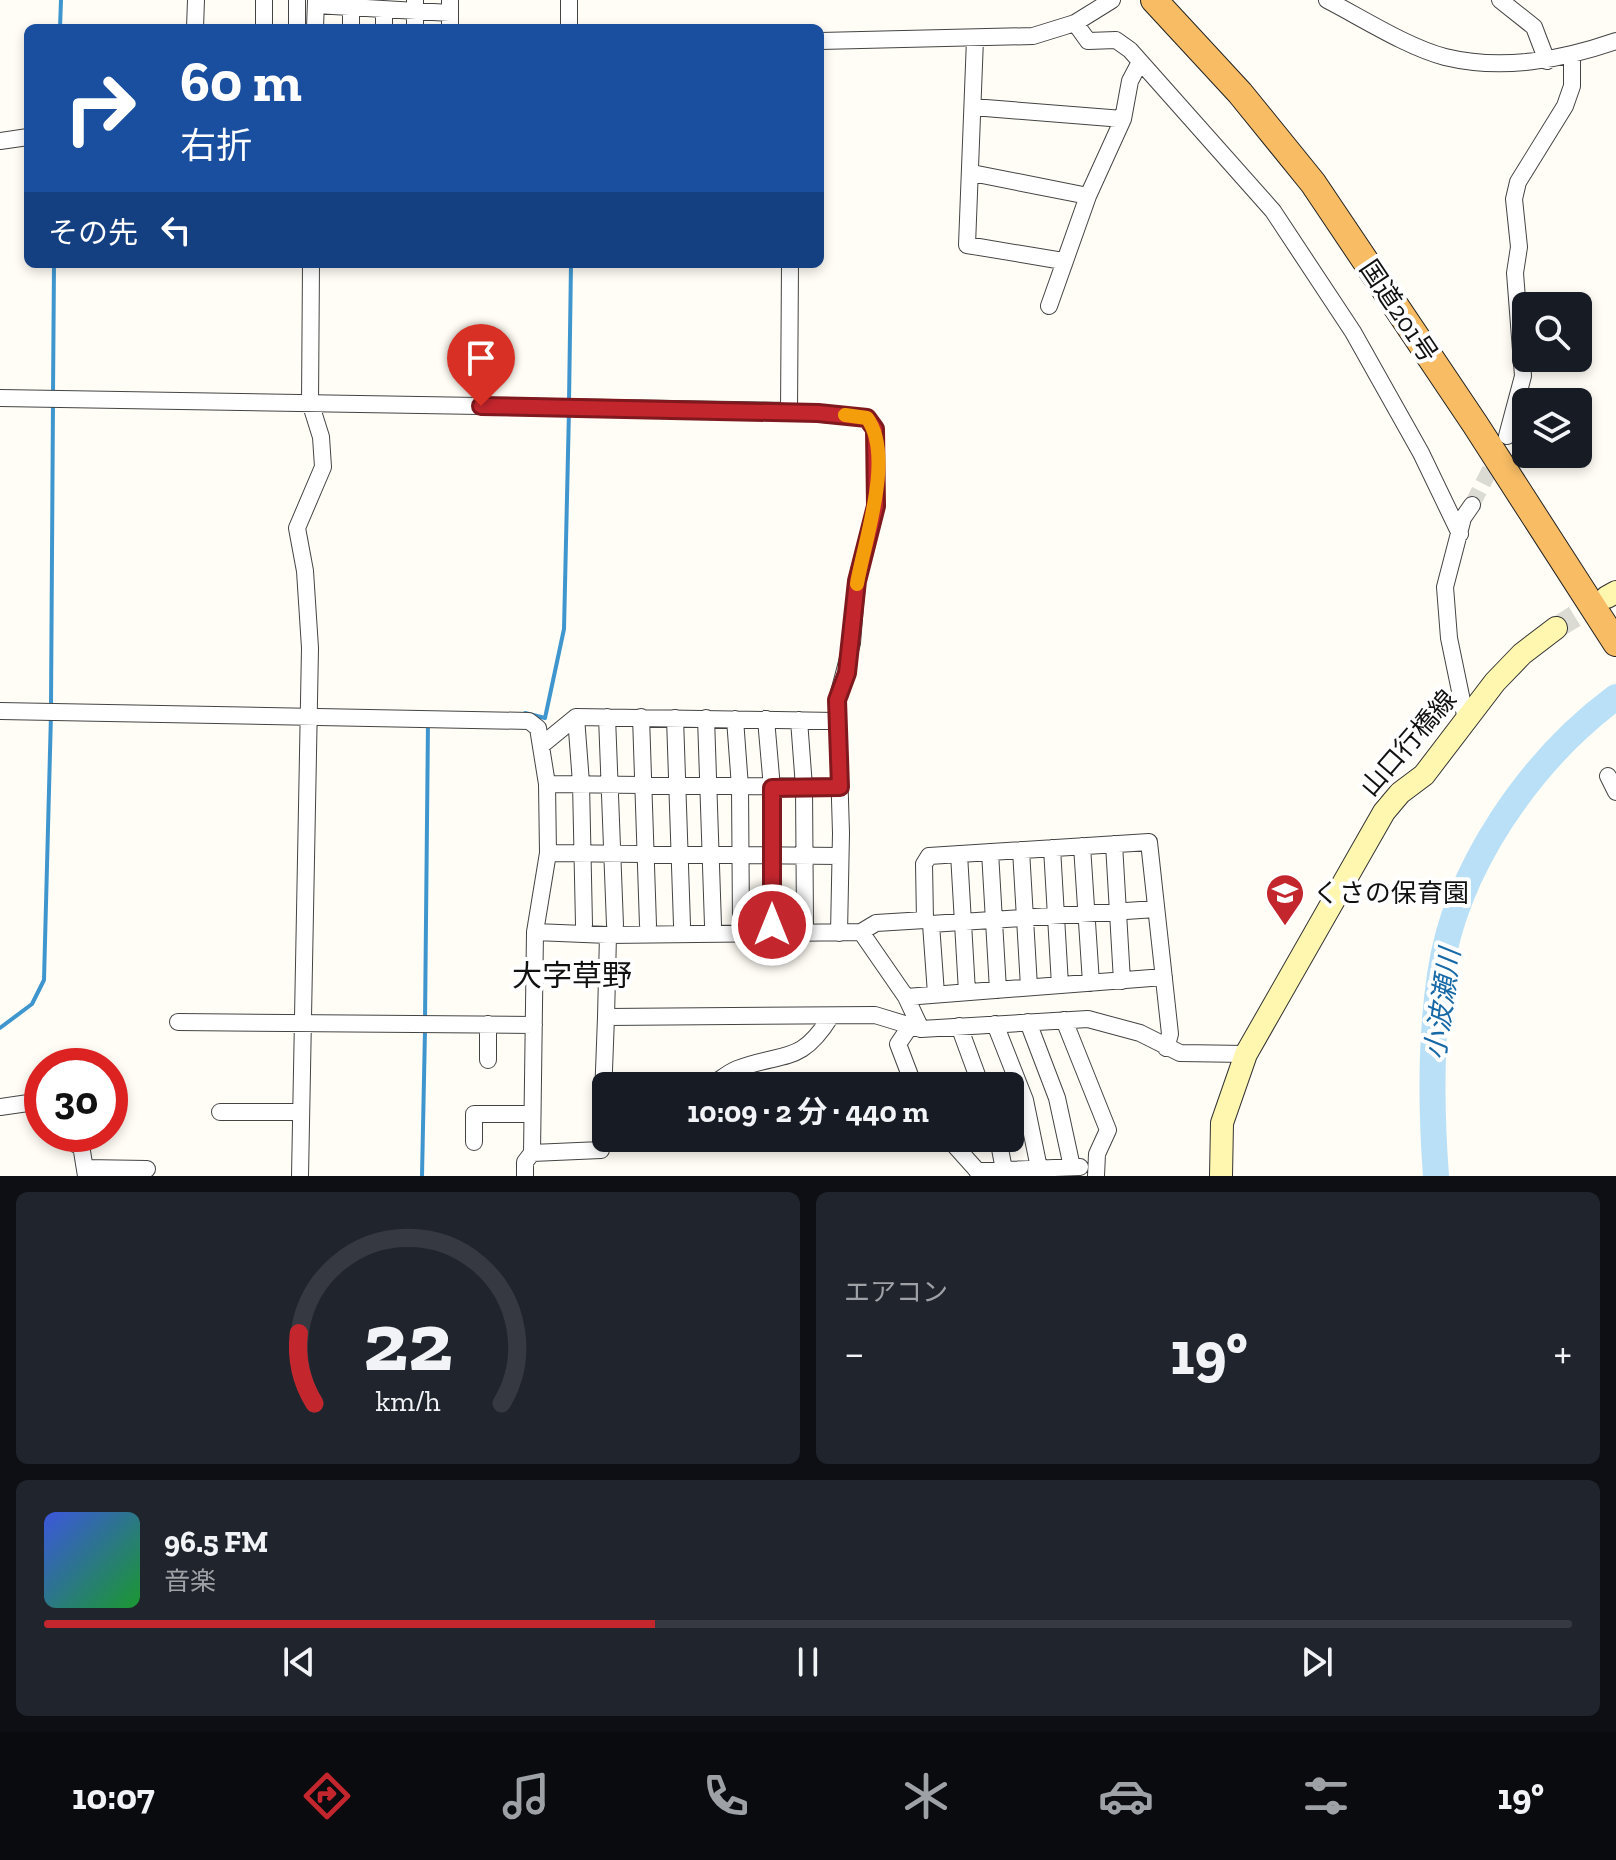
<!DOCTYPE html>
<html lang="ja">
<meta charset="utf-8">
<style>
body{margin:0;font-family:"Zilla Slab","Noto Sans JP",serif;background:#20242c;color:#f1f3f6;height:100vh;display:flex;flex-direction:column;font-size:30px;white-space:nowrap}
*{box-sizing:border-box;margin:0}
p{font-size:26px;color:#9ea1a6}
.icon{flex:none;width:44px;height:44px;fill:none;stroke:currentColor;stroke-width:2;stroke-linecap:round;stroke-linejoin:round}
.map{position:relative;height:1176px;overflow:hidden}
.panel{display:flex;flex-direction:column;gap:16px;padding:16px;background:#0d0f14;flex:1}
.panel>*{flex:none}
.top-card{position:absolute;left:24px;top:24px;width:800px;height:244px;border-radius:12px;box-shadow:0 4px 12px #0003;background:#1a4fa0;color:#fff;overflow:hidden}
.tools{position:absolute;left:1512px;top:292px;display:grid;gap:16px}
.tools a{display:grid;place-items:center;width:80px;height:80px;border-radius:12px;background:#171b24;box-shadow:0 4px 12px #0003;font-size:40px}
.speed{position:absolute;left:24px;top:1048px;display:flex;gap:16px;font-size:40px;font-weight:700;text-align:center}
.speed>*{display:grid;place-content:center;width:104px;height:104px;border-radius:50%;background:#171b24;box-shadow:0 4px 12px #0003;line-height:1}
.speed .limit{border:12px solid #d22;background:#fff;color:#111}
.pin{position:absolute;display:grid;place-items:center;width:68px;height:68px;color:#fff;margin:-82px -34px;border-radius:50% 50% 50% 0;rotate:-45deg;box-shadow:0 0 8px #0007}
.pin .icon{rotate:45deg}
.me{position:absolute;width:88px;margin:-44px;rotate:0deg;stroke-linejoin:round;filter:drop-shadow(0 0 6px #0008)}
.turn{display:flex;align-items:center;gap:28px;height:168px;padding:0 24px;font-size:36px}
.turn .icon{width:104px;height:104px;stroke-width:2.5}
.turn b{display:block;font-size:56px;line-height:68px}
.then{display:flex;align-items:center;height:76px;padding:0 24px;background:#0003;gap:16px;font-size:30px}
.big{font-size:60px;font-weight:700;line-height:1.1}
.panel .widget{flex:1;display:flex;flex-direction:column;justify-content:center;gap:12px;min-width:0;padding:0 28px;border-radius:12px;background:#20242c}
.panel .dial{align-items:center;gap:0}
.dial svg{height:208px;overflow:visible;fill:none;stroke:#363941;stroke-width:7;stroke-linecap:round;text-anchor:middle}
.dial text{fill:#f1f3f6;stroke:none}
.song{display:flex;align-items:center;gap:24px}
.cover{width:96px;height:96px;border-radius:12px;background:linear-gradient(135deg,hsl(230 70% 55%),hsl(130 70% 35%))}
.played{height:8px;border-radius:4px;background:linear-gradient(90deg,#c4262e 40%,#363941 40%)}
.keys{display:flex;justify-content:space-around;direction:ltr}
.heat{display:flex;justify-content:space-between;align-items:center;font-size:44px;direction:ltr}
.panel .tiles{flex:1;display:grid;gap:16px;grid-template-columns:1fr 1fr}
.widget:last-child{grid-column:span 2}
.trip{position:absolute;left:592px;top:1072px;width:432px;height:80px;border-radius:12px;background:#171b24;box-shadow:0 4px 12px #0003;font-weight:700;line-height:80px;text-align:center}
.tabs{display:flex;height:128px;justify-content:space-around;align-items:center;background:#090b0e;color:#9ea1a6}
.tabs .icon{width:56px;height:56px}
.tabs .selected{color:#c4262e}
.tabs b{font-size:36px;color:#f1f3f6}
.map>svg:first-child{display:block}
</style>
<div class="map">
<svg width="1616" height="1176" viewBox="0 0 1616 1176">
<rect width="100%" height="100%" fill="#fffdf5"/>
<g fill="none" stroke-linecap="round" stroke-linejoin="round">
<path stroke="#3f96cf" stroke-width="4" d="M60,28L61,0
M53,394L54,264
M569,402L571,264
M51,706L53,402
M525,713L545,718L564,629L569,410
M425,1021L428,722
M0,1028L32,1004L44,980L51,714
M422,1176L425,1030"/>
<path stroke="#b9e0f7" stroke-width="26" d="M1436,1176C1431,1109 1430,1042 1440,975C1455,868 1531,760 1616,697"/>
<path stroke="#dbdad3" stroke-width="16" stroke-dasharray="16 8" stroke-linecap="butt" d="M1472,505L1507,436"/>
<path stroke="#dbdad3" stroke-width="22" stroke-dasharray="22 11" stroke-linecap="butt" d="M1556,628L1606,597"/>
<defs>
<path id="minor" d="M415,0V28
M1327,0C1362,18 1407,47 1445,57C1503,71 1561,60 1616,41
M1500,0L1534,27L1547,61
M316,5L450,13
M1075,23L1088,41L1116,40L1130,50L1273,211L1353,332L1421,453L1460,534
M195,28L196,0
M264,28V0
M297,28V0
M315,28L316,0
M351,28V8
M384,28V10
M450,28V0
M569,28V0
M975,39L967,245L1063,261
M820,41L1033,36L1075,23L1112,0
M973,107L1123,119
M0,141L28,137
M972,173L1088,196
M1049,306L1088,196L1123,119L1130,81L1140,62
M0,398L789,411L867,418L875,429L876,506L857,581L852,643L837,700L841,833L839,933
M789,411L790,264
M1507,436L1523,376L1515,273L1519,247L1514,199L1518,182L1565,106L1572,86V56
M0,711L529,721L538,728L547,784L548,853L535,932L532,1153L525,1162V1176
M576,717L581,783L584,925
M607,717L615,925
M641,717L648,925
M675,718L682,925
M706,718L713,925
M735,719L740,787L741,925
M766,719L772,788V925
M799,720L804,787L805,925
M1466,720L1449,638L1445,587L1463,518L1472,505
M543,744L576,717L836,721
M1608,776L1616,792
M547,784L840,787
M1114,844L1122,981
M1082,846L1091,983
M1052,848L1060,985
M1021,850L1029,987
M990,852L998,990
M548,853L840,856
M959,854L967,992
M925,920L931,924L1156,909
M931,924L936,994
M535,932L608,935L861,932L906,997L921,1029
M861,932L876,923L925,920L924,864L929,856L1149,842L1170,1034L1166,1048
M608,935L606,1017L875,1015L921,1029L1088,1019L1140,1033L1180,1053L1246,1054
M906,997L1164,977
M1064,1020L1108,1130L1097,1154L1096,1176
M178,1022L534,1025
M1028,1022L1057,1098L1072,1167
M488,1024V1060
M995,1024L1025,1100L1039,1168
M911,1025L898,1044L914,1086
M959,1026L981,1086
M710,1086C719,1081 727,1073 737,1069C784,1051 800,1066 831,1016
M0,1107L42,1101
M220,1112H301
M74,1134L77,1145H81L86,1176
M948,1138L982,1176
M998,1138L1004,1170
M474,1142V1114H531
M532,1153L601,1150L606,1017
M85,1168L147,1169
M977,1171L1080,1167
M300,1176L310,648L305,571L297,528L323,467L321,437L310,402L311,264"/>
<path id="secondary" d="M1607,597L1616,592
M1221,1176L1222,1123L1246,1054L1384,812L1400,793L1424,775L1495,682L1522,654L1556,628"/>
<path id="trunk" d="M1154,0L1240,93L1313,183L1475,424L1616,643"/>
</defs>
<use href="#minor" stroke="#444" stroke-width="18"/>
<use href="#secondary" stroke="#333" stroke-width="24"/>
<use href="#trunk" stroke="#222" stroke-width="28"/>
<use href="#minor" stroke="#fff" stroke-width="16"/>
<use href="#secondary" stroke="#fff6b0" stroke-width="22"/>
<use href="#trunk" stroke="#f7bc64" stroke-width="26"/>
</g>
<g fill="none" stroke-linecap="round" stroke-linejoin="round">
<defs>
<path id="route" d="M481,406L818,413L867,418L875,429L876,506L857,581L847,673L837,700L840,787L772,788V925"/>
</defs>
<use href="#route" stroke="#7f191e" stroke-width="20"/>
<use href="#route" stroke="#c4262e" stroke-width="14"/>
<path stroke="#f59e0b" stroke-width="14" d="M845,415L867,418C895,456 864,541 857,584"/>
</g>
<defs>
<symbol id="school-pin" viewBox="-11 -11 22 30"><path d="M0 17L-7.5 6A9.5 9.5 0 1 1 7.5 6Z" fill="#c4262e" stroke="#fff"/><path d="M0-5L7-2L0 1L-7-2ZM-4 1L0 2.5L4 1V4Q0 6-4 4Z" fill="#fff"/></symbol>
</defs>
<g fill-rule="evenodd">
<use href="#school-pin" x="1263" y="871" width="44" height="60"/>
</g>
<g text-anchor="middle" stroke-width="8" stroke-linejoin="round" paint-order="stroke">
<g font-size="26" fill="#111" stroke="#fff">
<text transform="translate(1399 311) rotate(56)" y="9">国道201号</text>
<text transform="translate(1408 743) rotate(-49)" y="9">山口行橋線</text>
</g>
<g font-size="26" fill="#111" stroke="#fff" text-anchor="start">
<text x="1313" y="902">くさの保育園</text>
</g>
<g font-size="28" font-style="italic" fill="#1768a6" stroke="#fff">
<text transform="translate(1442 1004) rotate(-82)" y="10">小波瀬川</text>
</g>
<g font-size="30" fill="#111" stroke="#fff">
<text x="572" y="986">大字草野</text>
</g>
</g>
</svg>
<div class="tools">
<a><svg class="icon" aria-label="search" viewBox="0 0 24 24"><circle cx="10" cy="10" r="6"/><path d="M15 15l6 6"/></svg></a>
<a><svg class="icon" aria-label="layers" viewBox="0 0 24 24"><path d="M12 4l9 5-9 5-9-5zM3 14l9 5 9-5"/></svg></a>
</div>
<div class="speed"><div class="limit">30</div></div>
<div class="pin" style="left:481px;top:406px;background:#d93025"><svg class="icon" aria-label="arrive" viewBox="0 0 24 24"><path d="M6 21V4h12l-3 4 3 4H6"/></svg></div>
<svg class="me" style="left:772px;top:925px" viewBox="-20 -20 40 40"><circle r="17" fill="#c4262e" stroke="#fff" stroke-width="3"/><path d="M0-11L8 9 0 5-8 9z" fill="#fff"/></svg>
<div class="trip">10:09 · 2 分 · 440 m</div>
<div class="top-card">
<div class="turn"><svg class="icon" aria-label="right" viewBox="0 0 24 24"><path d="M7 20v-9h11M14 6l5 5-5 5"/></svg><div><b>60 m</b>右折</div></div>
<div class="then">その先<svg class="icon" aria-label="left" viewBox="0 0 24 24"><path d="M17 20v-9H6M10 6l-5 5 5 5"/></svg></div>
</div>
</div>
<section class="panel">
<div class="tiles">
<div class="widget dial"><svg viewBox="0 0 100 80">
<path d="M14 69A42 42 0 1 1 86 69"/>
<path d="M14 69A42 42 0 0 1 8 42" stroke="#c4262e"/>
<text x="50" y="56" font-size="32" font-weight="700">22</text>
<text x="50" y="72" font-size="11">km/h</text>
</svg></div>
<div class="widget"><p>エアコン</p>
<div class="heat"><a>−</a><b class="big">19°</b><a>+</a></div>
</div>
<div class="widget">
<div class="song"><i class="cover"></i><div><b>96.5 FM</b><p>音楽</p></div></div>
<div class="played"></div>
<div class="keys"><svg class="icon" aria-label="previous" viewBox="0 0 24 24"><path d="M18 5L8 12l10 7zM5 5v14"/></svg><svg class="icon" aria-label="pause" viewBox="0 0 24 24"><path d="M8 5v14M16 5v14"/></svg><svg class="icon" aria-label="next" viewBox="0 0 24 24"><path d="M6 5l10 7-10 7zM19 5v14"/></svg></div>
</div>
</div>
</section>
<nav class="tabs">
<b>10:07</b>
<svg class="icon selected" aria-label="directions" viewBox="0 0 24 24"><path d="M12 3l9 9-9 9-9-9zM9 14v-3h6M13 9l2 2-2 2"/></svg>
<svg class="icon" aria-label="music" viewBox="0 0 24 24"><path d="M9 18V5l10-2v13"/><circle cx="6" cy="18" r="3"/><circle cx="16" cy="16" r="3"/></svg>
<svg class="icon" aria-label="phone" viewBox="0 0 24 24"><path d="M5 4h4l2 5-3 2q2 4 5 5l2-3 5 2v4C11 20 4 13 5 4z"/></svg>
<svg class="icon" aria-label="climate" viewBox="0 0 24 24"><path d="M12 3v18M4 7l16 10M4 17L20 7"/></svg>
<svg class="icon" aria-label="car" viewBox="0 0 24 24"><path d="M5 17H2v-5l4-1 3-4h7l3 4 3 1v5h-3M9 17h6M6 11h13"/><circle cx="7" cy="17" r="2"/><circle cx="17" cy="17" r="2"/></svg>
<svg class="icon" aria-label="filters" viewBox="0 0 24 24"><path d="M4 7h16M4 17h16"/><circle cx="9" cy="7" r="2"/><circle cx="15" cy="17" r="2"/></svg>
<b>19°</b>
</nav>
